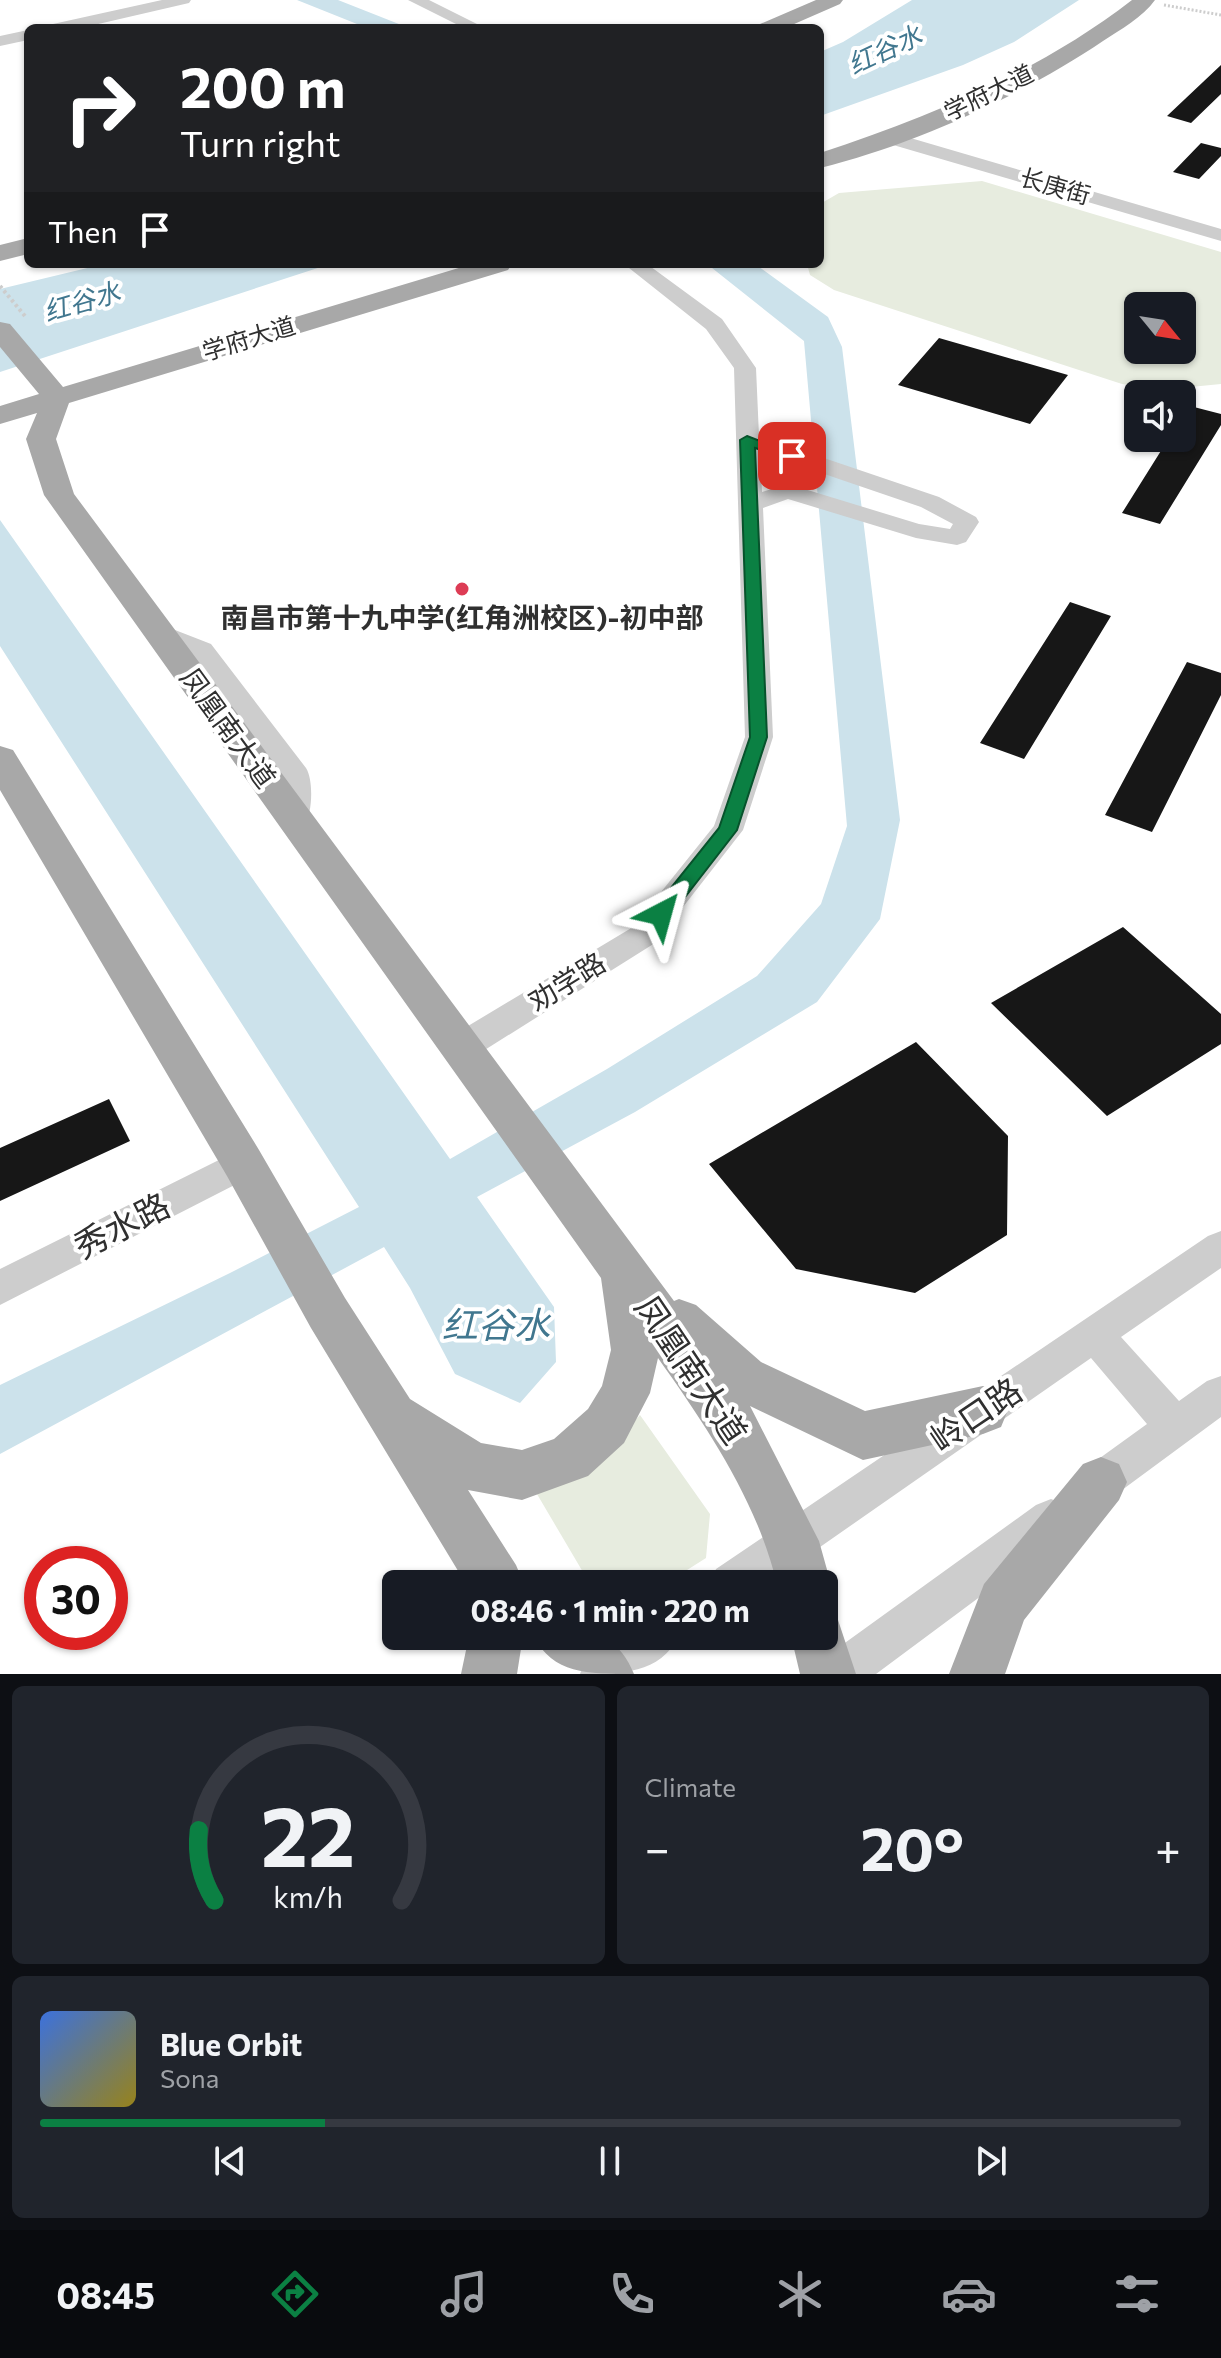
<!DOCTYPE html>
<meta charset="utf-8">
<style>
body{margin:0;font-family:Commissioner,"Noto Sans SC",sans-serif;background:#20242c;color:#f1f3f6;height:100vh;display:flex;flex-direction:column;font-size:30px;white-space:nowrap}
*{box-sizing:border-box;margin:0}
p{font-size:26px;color:#9ea1a6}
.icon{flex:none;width:44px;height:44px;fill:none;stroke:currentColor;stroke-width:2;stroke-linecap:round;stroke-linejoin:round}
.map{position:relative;height:1674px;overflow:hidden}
.drawer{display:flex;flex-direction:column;gap:12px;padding:12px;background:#0d0f14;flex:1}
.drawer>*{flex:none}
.top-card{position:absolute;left:24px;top:24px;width:800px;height:244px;border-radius:12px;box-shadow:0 2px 6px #0004;background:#202124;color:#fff;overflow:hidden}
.needle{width:52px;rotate:120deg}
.controls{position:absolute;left:1124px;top:292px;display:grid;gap:16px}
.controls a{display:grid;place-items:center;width:72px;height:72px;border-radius:12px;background:#171b24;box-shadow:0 2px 6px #0004;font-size:40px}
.speed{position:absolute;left:24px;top:1546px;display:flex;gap:16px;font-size:40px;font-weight:700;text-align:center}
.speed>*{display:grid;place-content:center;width:104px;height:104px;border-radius:50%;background:#171b24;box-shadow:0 2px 6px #0004;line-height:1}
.speed .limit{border:12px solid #d22;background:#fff;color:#111}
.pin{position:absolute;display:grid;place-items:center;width:68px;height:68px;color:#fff;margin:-34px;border-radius:16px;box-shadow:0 4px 12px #0006}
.me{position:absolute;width:88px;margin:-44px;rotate:39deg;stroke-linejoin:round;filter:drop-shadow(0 0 6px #0008)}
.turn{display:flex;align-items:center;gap:28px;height:168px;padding:0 24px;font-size:36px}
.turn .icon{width:104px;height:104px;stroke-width:2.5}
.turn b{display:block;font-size:56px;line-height:68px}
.then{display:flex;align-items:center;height:76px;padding:0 24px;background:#0003;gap:16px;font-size:30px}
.big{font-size:60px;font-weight:700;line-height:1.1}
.drawer .tile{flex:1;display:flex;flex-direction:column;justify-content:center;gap:12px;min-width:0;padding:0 28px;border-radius:12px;background:#20242c}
.drawer .dial{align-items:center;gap:0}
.dial svg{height:208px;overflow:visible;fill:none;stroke:#363941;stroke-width:7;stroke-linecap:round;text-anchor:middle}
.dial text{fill:#f1f3f6;stroke:none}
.song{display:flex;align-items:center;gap:24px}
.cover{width:96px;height:96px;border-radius:12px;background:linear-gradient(135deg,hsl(220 70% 55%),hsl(50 70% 35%))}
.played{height:8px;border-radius:4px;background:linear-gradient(90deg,#0b8043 25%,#363941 25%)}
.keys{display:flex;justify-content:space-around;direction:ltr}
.heat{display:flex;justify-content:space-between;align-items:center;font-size:44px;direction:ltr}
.drawer .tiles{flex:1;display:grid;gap:12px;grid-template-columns:1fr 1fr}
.tile:last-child{grid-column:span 2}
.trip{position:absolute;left:382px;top:1570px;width:456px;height:80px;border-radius:12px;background:#171b24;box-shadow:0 2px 6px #0004;font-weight:700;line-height:80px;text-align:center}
.tabs{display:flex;height:128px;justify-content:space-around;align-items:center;background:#090b0e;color:#9ea1a6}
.tabs .icon{width:56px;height:56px}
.tabs .current{color:#0b8043}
.tabs b{font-size:36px;color:#f1f3f6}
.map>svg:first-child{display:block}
</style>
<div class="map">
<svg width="1221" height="1674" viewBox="0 0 1221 1674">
<rect width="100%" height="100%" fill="#fff"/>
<path fill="#e7ecdf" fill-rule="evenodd" d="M982,181L1221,252V384L1160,390L1122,384L834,290L810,275L807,264H820V204L839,193ZM1138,306H1182V350H1138Z
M640,1415L710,1514L706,1558L665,1584H590L534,1489L604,1454Z"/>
<path fill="#cce2eb" d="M297,0H338L409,28H367Z
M912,0H1079L1014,42L963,65L820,116V52L843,42Z
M104,264H330L0,372V289Z
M707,264H755L828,317L842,347L900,820L880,919L817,1002L635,1112L477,1197L554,1307L556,1362L520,1403L455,1374L410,1288L384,1247L0,1454V1385L230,1273L359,1207L0,646V520L450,1159L607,1069L757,976L821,904L847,826L804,341Z"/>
<path fill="#171717" d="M1221,65V94L1191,123L1167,116Z
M1201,143L1221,148V156L1199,179L1173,172Z
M939,338L1068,375L1030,424L898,385Z
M1190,406L1221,414V425L1160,524L1122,513L1169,438H1182V418Z
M1070,602L1111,616L1024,759L980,743Z
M1187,662L1221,673V695L1152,832L1105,815Z
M1123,927L1221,1014V1044L1107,1116L991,1003Z
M916,1042L1008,1136L1007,1235L915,1293L796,1269L709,1164Z
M109,1099L130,1141L0,1201V1148Z"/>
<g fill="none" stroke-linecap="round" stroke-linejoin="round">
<path stroke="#cdcdcd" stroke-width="3" stroke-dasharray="2 2" stroke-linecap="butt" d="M1164,5L1221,15"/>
<path stroke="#cdcdcd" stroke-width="4" stroke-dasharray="3 3" stroke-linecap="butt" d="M0,286L25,316"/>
<path fill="#cdcdcd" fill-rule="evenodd" d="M162,0H191L189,3L81,28H51L53,24Z
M408,0H429L485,28H464Z
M28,30V40L0,46V36Z
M890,132L1221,229V241L883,142L881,138Z
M624,264H647L722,319L756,368L759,436L939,497L976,517L979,522L966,542L957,545L916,538L788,499L763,508L773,737L743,830L655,943L472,1058L460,1061L448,1058L443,1048L448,1038L633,927L714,826L745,737L734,368L706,329ZM760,452L921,507L953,524L950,529L919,524L788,484L762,492Z
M157,623L211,644L306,768C314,781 312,813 305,826L294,830L283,826L279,819L281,776L191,656L148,637L144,631L148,625Z
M243,1148L256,1152L261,1163L256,1174L0,1305V1269Z
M1221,1231V1268L1121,1337L1179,1401L1207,1381L1221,1376V1417L1103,1504L1089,1510L1075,1504L1069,1490L1075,1476L1147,1424L1091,1358L767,1584H710L716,1569L1208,1236Z
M1051,1499L1066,1505L1072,1519L1066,1533L876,1674H818L824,1658L1036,1505Z
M619,1636H679C660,1674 621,1674 580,1674L586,1658Z"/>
<path fill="#a8a8a8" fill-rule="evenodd" d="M816,0H843L840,4L785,28H757L760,24Z
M1132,0H1155C1143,17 1120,30 1103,41C1023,95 914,145 820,168V153C931,116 1039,72 1132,0Z
M28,238V254L0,261V245Z
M472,264H512L508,270L69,403L56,439L74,494L674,1301L679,1299L696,1305L761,1362L865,1411L983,1386L1001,1393L1008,1410L1001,1427L983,1434L863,1460L750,1406L819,1541L831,1584L824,1601V1584H777C757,1501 707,1427 658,1358L650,1393L624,1443L588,1476L522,1500L468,1490L516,1565L524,1584H466L311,1328L227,1176L0,790V746L13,750L259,1150L345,1298L410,1399L481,1443L522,1450L554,1439L588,1409L602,1386L611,1350L601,1278L44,495L26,439L37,413L0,424V406L39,394L0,347V322L10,324L63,387Z
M1101,1457L1119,1464L1127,1482L1119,1500L1024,1620L1005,1674H949L984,1584L1083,1464Z
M824,1611L837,1617L856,1674H800L791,1636H824Z
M469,1636H523L517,1674H461Z
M533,1636C580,1636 613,1623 634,1674C586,1674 554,1674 533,1636Z"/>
</g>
<path fill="#0b8043" stroke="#07532c" stroke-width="2" d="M747,436L799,456L792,460L755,448L767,737L737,830L668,919H654L651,914L654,909L719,828L750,737L740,440Z"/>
<circle fill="#dd3c55" stroke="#fff" stroke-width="3" cx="462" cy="589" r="8"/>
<g text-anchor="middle" stroke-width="8" stroke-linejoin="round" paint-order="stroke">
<g font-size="24" fill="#303030" stroke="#fff">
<text transform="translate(989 93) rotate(-26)" y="8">学府大道</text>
<text transform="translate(1055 187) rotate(16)" y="8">长庚街</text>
<text transform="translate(249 339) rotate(-17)" y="8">学府大道</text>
</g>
<g font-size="26" font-style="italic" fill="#41778f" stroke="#fff">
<text transform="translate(885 50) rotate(-25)" y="9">红谷水</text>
<text transform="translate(82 302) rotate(-16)" y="9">红谷水</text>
</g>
<g font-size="28" font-weight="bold" fill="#303030" stroke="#fff">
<text x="462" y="628">南昌市第十九中学(红角洲校区)-初中部</text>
</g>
<g font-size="28" fill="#303030" stroke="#fff">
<text transform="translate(228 728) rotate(54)" y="10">凤凰南大道</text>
<text transform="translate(567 982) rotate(-32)" y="10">劝学路</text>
</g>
<g font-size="34" fill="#303030" stroke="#fff">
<text transform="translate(122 1226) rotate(-27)" y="12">秀水路</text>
<text transform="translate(691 1370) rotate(56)" y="12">凤凰南大道</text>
<text transform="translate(976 1415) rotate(-34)" y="12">岭口路</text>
</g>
<g font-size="36" font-style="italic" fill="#41778f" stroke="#fff">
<text x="496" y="1338">红谷水</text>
</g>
</g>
</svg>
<div class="controls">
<a><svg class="needle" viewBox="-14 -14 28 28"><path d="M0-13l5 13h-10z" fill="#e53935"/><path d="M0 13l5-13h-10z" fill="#9ea1a6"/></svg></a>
<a><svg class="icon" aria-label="sound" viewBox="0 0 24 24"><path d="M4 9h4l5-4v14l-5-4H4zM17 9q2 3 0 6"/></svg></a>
</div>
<div class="speed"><div class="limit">30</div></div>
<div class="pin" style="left:792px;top:456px;background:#d93025"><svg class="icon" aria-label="arrive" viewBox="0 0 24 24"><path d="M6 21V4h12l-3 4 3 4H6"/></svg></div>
<svg class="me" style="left:661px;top:914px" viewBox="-20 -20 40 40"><path d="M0-17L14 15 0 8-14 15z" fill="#0b8043" stroke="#fff" stroke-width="4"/></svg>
<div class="trip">08:46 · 1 min · 220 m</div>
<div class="top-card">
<div class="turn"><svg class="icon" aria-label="right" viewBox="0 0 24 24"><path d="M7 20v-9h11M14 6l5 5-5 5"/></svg><div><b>200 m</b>Turn right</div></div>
<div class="then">Then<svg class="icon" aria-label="arrive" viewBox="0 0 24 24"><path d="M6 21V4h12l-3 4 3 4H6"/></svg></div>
</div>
</div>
<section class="drawer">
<div class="tiles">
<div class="tile dial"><svg viewBox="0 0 100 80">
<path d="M14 69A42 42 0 1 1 86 69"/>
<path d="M14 69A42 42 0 0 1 8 42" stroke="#0b8043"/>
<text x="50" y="56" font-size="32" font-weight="700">22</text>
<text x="50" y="72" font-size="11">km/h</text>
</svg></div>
<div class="tile"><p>Climate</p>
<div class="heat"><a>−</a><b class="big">20°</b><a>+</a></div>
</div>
<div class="tile">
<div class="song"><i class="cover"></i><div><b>Blue Orbit</b><p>Sona</p></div></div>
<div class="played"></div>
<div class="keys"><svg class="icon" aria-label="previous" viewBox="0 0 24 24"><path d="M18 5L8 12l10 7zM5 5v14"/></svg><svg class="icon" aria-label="pause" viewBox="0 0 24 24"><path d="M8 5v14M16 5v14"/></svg><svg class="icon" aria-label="next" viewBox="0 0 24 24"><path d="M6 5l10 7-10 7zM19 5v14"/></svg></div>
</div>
</div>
</section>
<nav class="tabs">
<b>08:45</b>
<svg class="icon current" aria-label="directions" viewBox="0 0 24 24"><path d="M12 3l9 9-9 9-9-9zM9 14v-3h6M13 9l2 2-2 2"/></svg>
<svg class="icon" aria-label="music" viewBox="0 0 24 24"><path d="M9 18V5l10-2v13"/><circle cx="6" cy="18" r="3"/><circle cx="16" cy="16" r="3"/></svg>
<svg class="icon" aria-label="phone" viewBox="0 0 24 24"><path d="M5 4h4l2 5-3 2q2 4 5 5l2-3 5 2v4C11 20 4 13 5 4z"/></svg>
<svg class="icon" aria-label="climate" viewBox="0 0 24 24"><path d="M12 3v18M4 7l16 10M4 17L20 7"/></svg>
<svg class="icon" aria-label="car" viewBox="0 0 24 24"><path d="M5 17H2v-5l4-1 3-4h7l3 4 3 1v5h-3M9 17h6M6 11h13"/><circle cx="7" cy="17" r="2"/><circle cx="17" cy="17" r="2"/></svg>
<svg class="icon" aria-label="filters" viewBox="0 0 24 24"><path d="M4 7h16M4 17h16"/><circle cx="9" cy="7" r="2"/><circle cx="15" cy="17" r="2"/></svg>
</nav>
